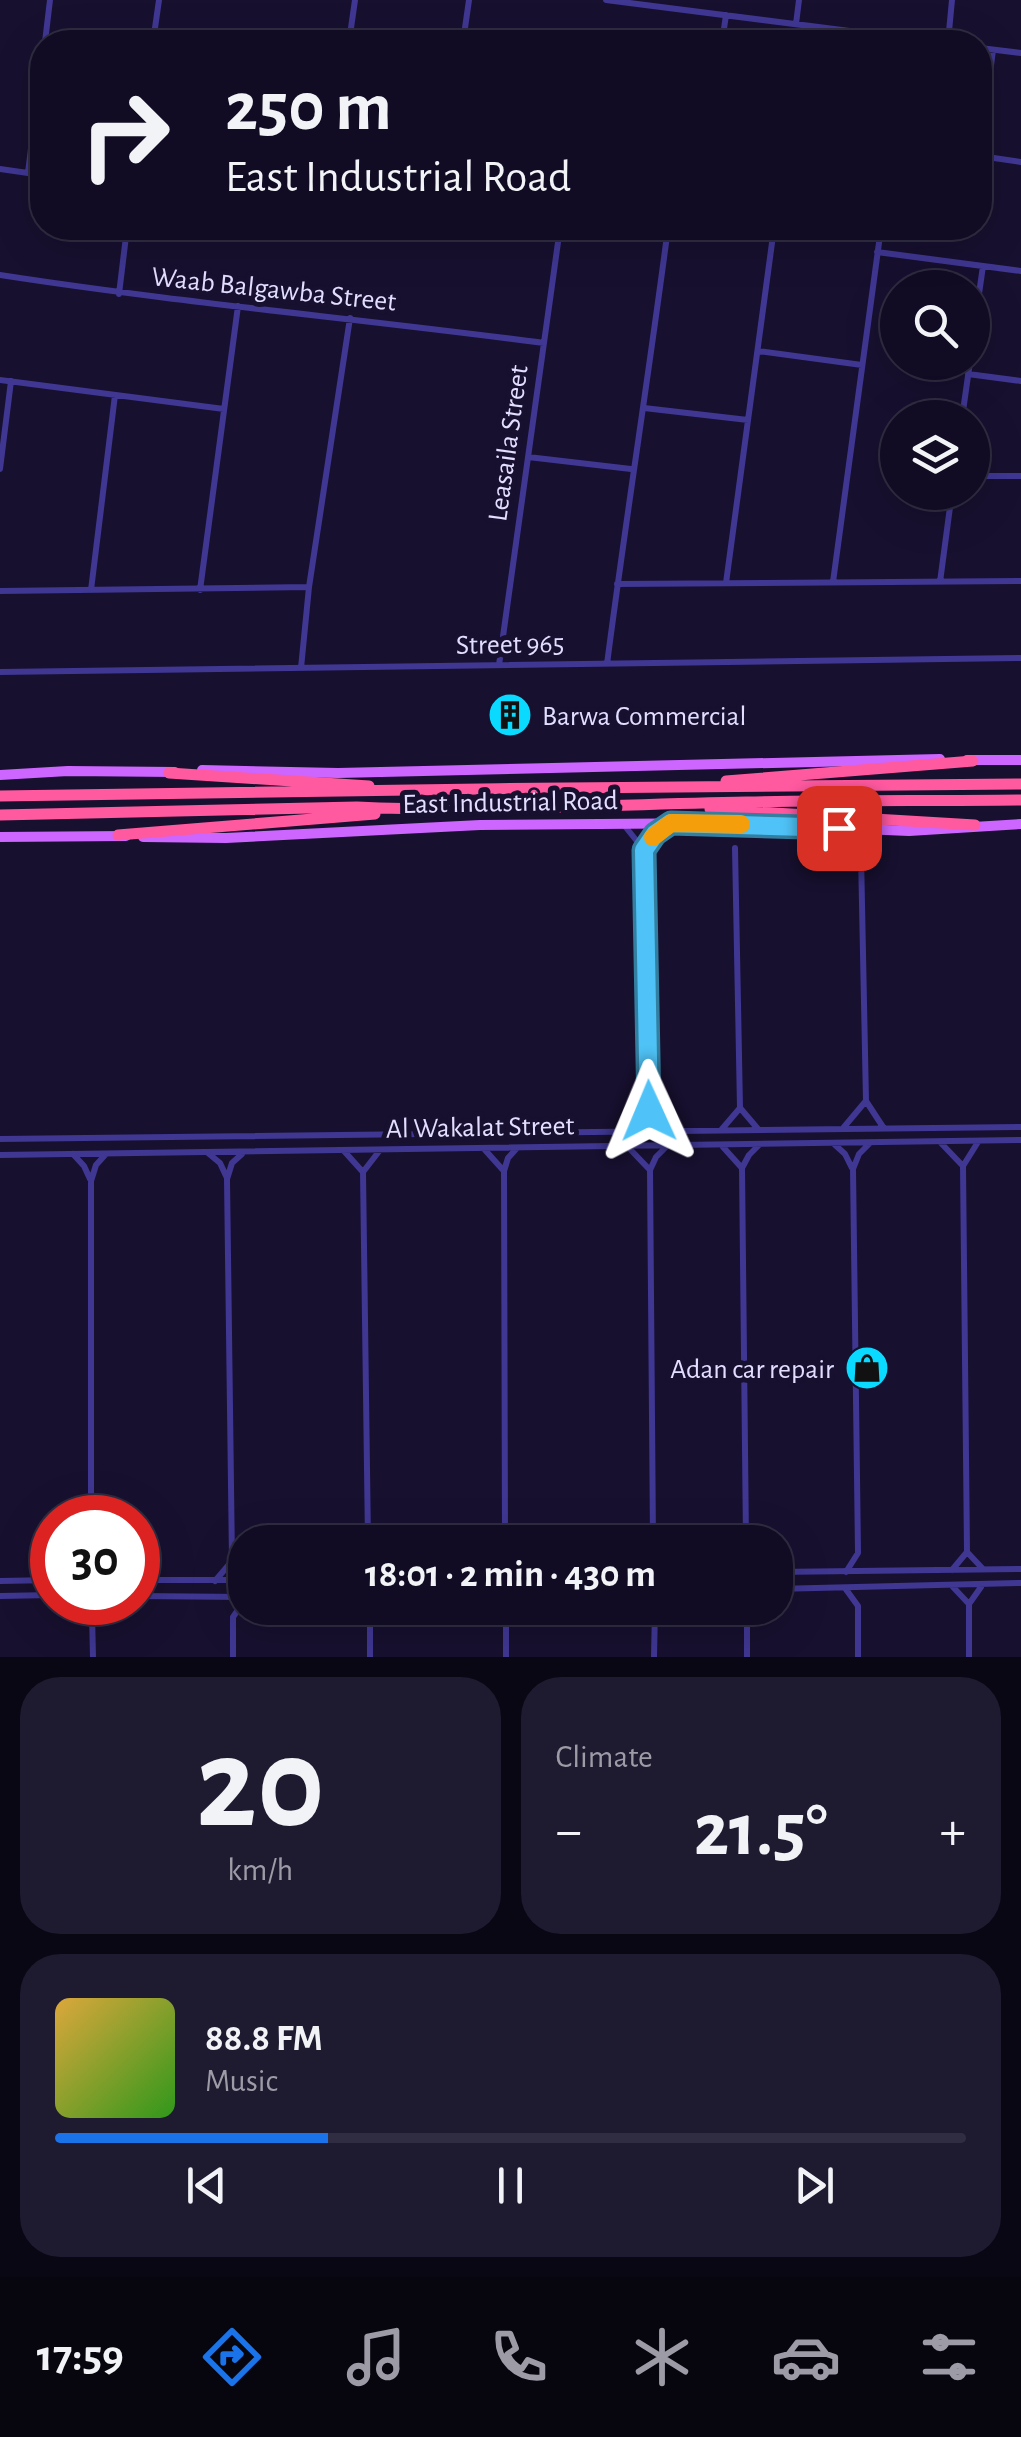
<!DOCTYPE html>
<meta charset="utf-8">
<style>
body{margin:0;font-family:"Alegreya Sans",sans-serif;background:#1e1a30;color:#f1f3f6;height:100vh;display:flex;flex-direction:column;font-size:38px;white-space:nowrap}
*{box-sizing:border-box;margin:0}
p{font-size:32px;color:#9c9ba6}
.icon{flex:none;width:55px;height:55px;fill:none;stroke:currentColor;stroke-width:2;stroke-linecap:round;stroke-linejoin:round}
.map{position:relative;height:1657px;overflow:hidden}
.side{display:flex;flex-direction:column;gap:20px;padding:20px;background:#090713;flex:1}
.side>*{flex:none}
.top-card{position:absolute;left:30px;top:30px;width:962px;height:210px;border-radius:40px;box-shadow:0 10px 40px #0002,0 0 0 2px #302c41;background:#110c23;color:#f1f3f6;overflow:hidden}
.controls{position:absolute;left:880px;top:270px;display:grid;gap:20px}
.controls a{display:grid;place-items:center;width:110px;height:110px;border-radius:50%;background:#110c23;box-shadow:0 10px 40px #0002,0 0 0 2px #302c41;font-size:50px}
.speed{position:absolute;left:30px;top:1495px;display:flex;gap:20px;font-size:50px;font-weight:700;text-align:center}
.speed>*{display:grid;place-content:center;width:130px;height:130px;border-radius:50%;background:#110c23;box-shadow:0 10px 40px #0002,0 0 0 2px #302c41;line-height:1}
.speed .limit{border:15px solid #d22;background:#fff;color:#111}
.pin{position:absolute;display:grid;place-items:center;width:85px;height:85px;color:#fff;margin:-42px;border-radius:20px;box-shadow:0 5px 15px #0006}
.me{position:absolute;width:110px;margin:-55px;rotate:359deg;stroke-linejoin:round;filter:drop-shadow(0 0 8px #0008)}
.turn{display:flex;align-items:center;gap:35px;height:210px;padding:0 30px;font-size:45px}
.turn .icon{width:130px;height:130px;stroke-width:2.5}
.turn b{display:block;font-size:70px;line-height:85px}
.big{font-size:75px;font-weight:600;line-height:1.1}
.side .widget{flex:1;display:flex;flex-direction:column;justify-content:center;gap:15px;min-width:0;padding:0 35px;border-radius:40px;background:#1e1a30}
.side .dial{align-items:center;gap:0}
.dial b{font-size:130px;line-height:1}
.song{display:flex;align-items:center;gap:30px}
.cover{width:120px;height:120px;border-radius:15px;background:linear-gradient(135deg,hsl(40 70% 55%),hsl(110 70% 35%))}
.played{height:10px;border-radius:5px;background:linear-gradient(90deg,#1a73e8 30%,#302c41 30%)}
.keys{display:flex;justify-content:space-around;direction:ltr}
.heat{display:flex;justify-content:space-between;align-items:center;font-size:55px;direction:ltr}
.side .tiles{flex:1;display:grid;gap:20px;grid-template-columns:1fr 1fr}
.widget:last-child{grid-column:span 2}
.trip{position:absolute;left:228px;top:1525px;width:565px;height:100px;border-radius:40px;background:#110c23;box-shadow:0 10px 40px #0002,0 0 0 2px #302c41;font-weight:600;line-height:100px;text-align:center}
.menu{display:flex;height:160px;justify-content:space-around;align-items:center;background:#07050e;color:#9c9ba6}
.menu .icon{width:70px;height:70px}
.menu .selected{color:#1a73e8}
.menu b{font-size:45px;color:#f1f3f6}
.map>svg:first-child{display:block}
</style>
<div class="map">
<svg width="1021" height="1657" viewBox="0 0 1021 1657">
<rect width="100%" height="100%" fill="#17102f"/>
<g fill="none" stroke-linecap="round" stroke-linejoin="round">
<path stroke="#3f3792" stroke-width="6" d="M606,0L936,42
M796,24L799,0
M45,42L50,0
M153,42L159,0
M349,42L355,0
M463,42L469,0
M722,42L726,15
M948,42L952,0
M980,48L1021,53
M980,149L993,50
M980,156L1021,162
M0,169L42,175
M28,173L42,58
M689,228L773,238
M877,252L1021,271
M0,275C181,303 363,319 544,343
M119,294L127,228
M972,342L983,266
M758,351L862,365
M968,374L1021,381
M0,380L224,409
M644,408L748,420
M962,418L970,362
M528,457L631,469
M0,469L11,381
M972,476H1021
M833,582L881,228
M940,582L952,492
M726,583L774,228
M617,584L1021,581
M91,590L115,395
M200,590L238,306
M0,591L309,587
M607,664C626,518 649,373 668,228
M499,665L560,228
M301,668L309,587L350,318
M0,672L1021,658
M624,825L644,850L649,1111L665,1129
M844,831L854,839L861,855L866,1101L883,1127
M644,849L666,826
M861,854L867,840L877,832
M741,1109L758,1129
M844,1127L865,1102
M722,1129L740,1108L735,848
M631,1131L649,1111
M0,1139L1021,1127
M940,1142L962,1165
M833,1143L845,1154L852,1168
M627,1146L649,1169
M723,1147L741,1167
M485,1150L503,1170
M344,1151L362,1171
M208,1153L220,1163L227,1178
M73,1154L84,1166L90,1179
M0,1155L1021,1140
M91,1518V1181L96,1165L106,1154
M368,1542L363,1172L380,1150
M505,1542L504,1171L508,1158L517,1148
M653,1542L650,1170L656,1157L667,1146
M746,1542L742,1168L749,1155L759,1145
M967,1552L983,1569
M952,1570L967,1552L963,1166L978,1142
M775,1572L1021,1569
M846,1572L858,1553L853,1169L859,1154L870,1143
M138,1580H245
M0,1581L52,1580
M215,1581L232,1561L227,1179L232,1163L242,1154
M953,1587L969,1604
M845,1588L858,1606V1657
M775,1589L1021,1583
M0,1596L52,1595
M138,1596L245,1597
M81,1602L92,1615
M93,1657L92,1615L101,1602
M233,1657V1617L245,1600
M370,1657V1614L373,1608
M506,1657V1614L509,1608
M654,1657L655,1608
M747,1657V1608
M969,1657V1604L981,1587"/>
<path stroke="#cd65ff" stroke-width="10" d="M967,760H1021
M202,770L338,773L940,759
M0,775L68,771L175,772
M0,837L126,836
M143,837L226,838L480,825L722,823L909,831L1021,824"/>
<path stroke="#ff59a0" stroke-width="11" d="M169,773L369,786
M726,781L973,761
M0,796C340,790 681,786 1021,784
M710,809L975,825
M0,815L357,807C487,813 617,804 746,802C838,800 929,801 1021,800
M118,835L375,814"/>
</g>
<g fill="none" stroke-linecap="round" stroke-linejoin="round">
<defs>
<path id="route" d="M649,1111L644,850L655,834L671,823L839,828"/>
</defs>
<use href="#route" stroke="#337fa1" stroke-width="25"/>
<use href="#route" stroke="#4fc3f7" stroke-width="18"/>
<path stroke="#f59e0b" stroke-width="18" d="M653,837L671,823L741,824"/>
</g>
<defs>
<symbol id="building-disc" viewBox="-11 -11 22 22"><circle r="9.5" fill="#0adaff" stroke="#17102f"/><path d="M-4-6H4V6H1V3H-1V6H-4ZM-2.5-4.3h1.7v1.8h-1.7ZM.8-4.3h1.7v1.8H.8ZM-2.5-1h1.7V.8h-1.7ZM.8-1h1.7V.8H.8Z" fill="#111"/></symbol>
<symbol id="shop-disc" viewBox="-11 -11 22 22"><circle r="9.5" fill="#0adaff" stroke="#17102f"/><path d="M-5-2.5h2.3a2.7 3.5 0 0 1 5.4 0H5L5.5 6h-11ZM-1.5-2.5h3a1.5 2.3 0 0 0-3 0Z" fill="#111"/></symbol>
</defs>
<g fill-rule="evenodd">
<use href="#building-disc" x="485" y="690" width="50" height="50"/>
<use href="#shop-disc" x="842" y="1343" width="50" height="50"/>
</g>
<g text-anchor="middle" stroke-width="10" stroke-linejoin="round" paint-order="stroke">
<g font-size="28" fill="#e3deff" stroke="#17102f">
<text transform="translate(274 288) rotate(6)" y="10">Waab Balgawba Street</text>
<text transform="translate(507 443) rotate(-82)" y="10">Leasaila Street</text>
<text transform="translate(510 643) rotate(-1)" y="10">Street 965</text>
<text transform="translate(510 801) rotate(-1)" y="10">East Industrial Road</text>
<text transform="translate(480 1126) rotate(-1)" y="10">Al Wakalat Street</text>
</g>
<g font-size="28" fill="#e3deff" stroke="#17102f" text-anchor="start">
<text x="542" y="725">Barwa Commercial</text>
<text x="834" y="1378" text-anchor="end">Adan car repair</text>
</g>
</g>
</svg>
<div class="controls">
<a><svg class="icon" aria-label="search" viewBox="0 0 24 24"><circle cx="10" cy="10" r="6"/><path d="M15 15l6 6"/></svg></a>
<a><svg class="icon" aria-label="layers" viewBox="0 0 24 24"><path d="M12 4l9 5-9 5-9-5zM3 14l9 5 9-5"/></svg></a>
</div>
<div class="speed"><div class="limit">30</div></div>
<div class="pin" style="left:839px;top:828px;background:#d93025"><svg class="icon" aria-label="arrive" viewBox="0 0 24 24"><path d="M6 21V4h12l-3 4 3 4H6"/></svg></div>
<svg class="me" style="left:649px;top:1111px" viewBox="-20 -20 40 40"><path d="M0-17L14 15 0 8-14 15z" fill="#4fc3f7" stroke="#fff" stroke-width="4"/></svg>
<div class="trip">18:01 · 2 min · 430 m</div>
<div class="top-card">
<div class="turn"><svg class="icon" aria-label="right" viewBox="0 0 24 24"><path d="M7 20v-9h11M14 6l5 5-5 5"/></svg><div><b>250 m</b>East Industrial Road</div></div>
</div>
</div>
<section class="side">
<div class="tiles">
<div class="widget dial"><b>20</b><p>km/h</p></div>
<div class="widget"><p>Climate</p>
<div class="heat"><a>−</a><b class="big">21.5°</b><a>+</a></div>
</div>
<div class="widget">
<div class="song"><i class="cover"></i><div><b>88.8 FM</b><p>Music</p></div></div>
<div class="played"></div>
<div class="keys"><svg class="icon" aria-label="previous" viewBox="0 0 24 24"><path d="M18 5L8 12l10 7zM5 5v14"/></svg><svg class="icon" aria-label="pause" viewBox="0 0 24 24"><path d="M8 5v14M16 5v14"/></svg><svg class="icon" aria-label="next" viewBox="0 0 24 24"><path d="M6 5l10 7-10 7zM19 5v14"/></svg></div>
</div>
</div>
</section>
<nav class="menu">
<b>17:59</b>
<svg class="icon selected" aria-label="directions" viewBox="0 0 24 24"><path d="M12 3l9 9-9 9-9-9zM9 14v-3h6M13 9l2 2-2 2"/></svg>
<svg class="icon" aria-label="music" viewBox="0 0 24 24"><path d="M9 18V5l10-2v13"/><circle cx="6" cy="18" r="3"/><circle cx="16" cy="16" r="3"/></svg>
<svg class="icon" aria-label="phone" viewBox="0 0 24 24"><path d="M5 4h4l2 5-3 2q2 4 5 5l2-3 5 2v4C11 20 4 13 5 4z"/></svg>
<svg class="icon" aria-label="climate" viewBox="0 0 24 24"><path d="M12 3v18M4 7l16 10M4 17L20 7"/></svg>
<svg class="icon" aria-label="car" viewBox="0 0 24 24"><path d="M5 17H2v-5l4-1 3-4h7l3 4 3 1v5h-3M9 17h6M6 11h13"/><circle cx="7" cy="17" r="2"/><circle cx="17" cy="17" r="2"/></svg>
<svg class="icon" aria-label="filters" viewBox="0 0 24 24"><path d="M4 7h16M4 17h16"/><circle cx="9" cy="7" r="2"/><circle cx="15" cy="17" r="2"/></svg>
</nav>
